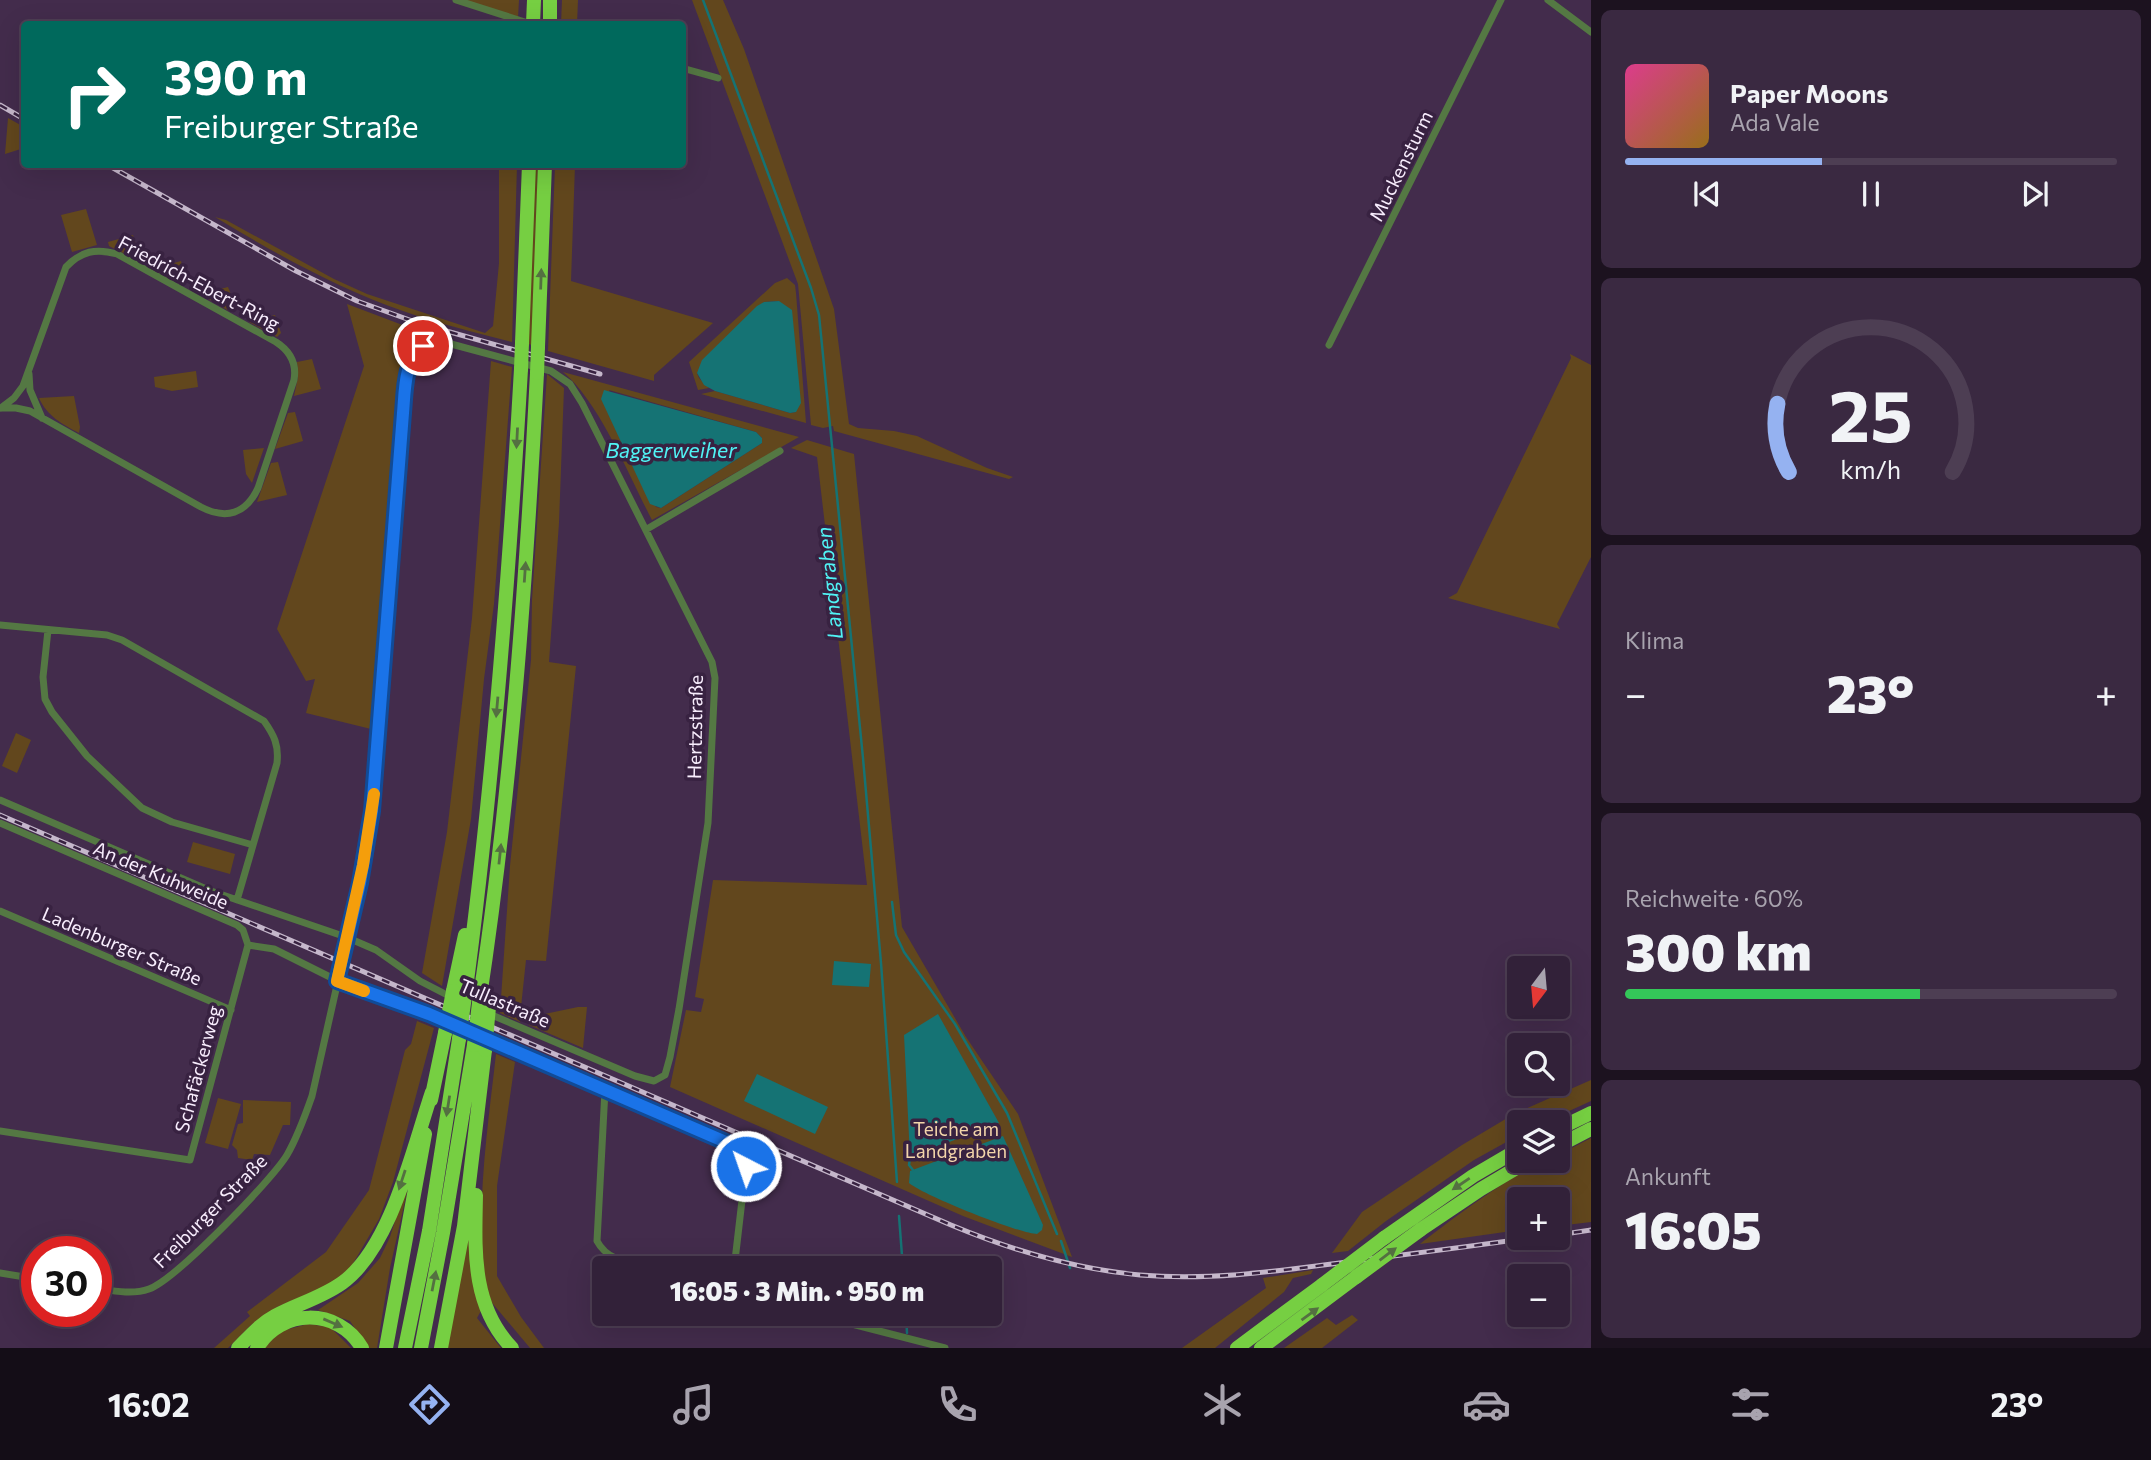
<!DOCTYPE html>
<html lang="de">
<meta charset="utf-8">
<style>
body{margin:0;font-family:Commissioner,sans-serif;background:#3a2941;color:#f1f3f6;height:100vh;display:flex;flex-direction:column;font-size:26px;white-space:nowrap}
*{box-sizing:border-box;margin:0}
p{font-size:23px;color:#a8a3ae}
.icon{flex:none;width:38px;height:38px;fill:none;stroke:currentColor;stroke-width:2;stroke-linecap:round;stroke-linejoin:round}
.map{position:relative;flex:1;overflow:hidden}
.drawer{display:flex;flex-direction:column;gap:10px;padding:10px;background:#1c121f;width:560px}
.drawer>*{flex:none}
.guide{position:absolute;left:21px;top:21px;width:665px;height:147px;border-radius:7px;box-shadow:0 7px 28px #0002,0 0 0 2px #4d3e53;background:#00695c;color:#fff;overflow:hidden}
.needle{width:46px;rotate:196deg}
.fabs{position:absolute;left:1507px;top:956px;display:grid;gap:14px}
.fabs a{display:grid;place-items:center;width:63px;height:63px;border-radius:7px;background:#322139;box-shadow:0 7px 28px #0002,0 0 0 2px #4d3e53;font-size:35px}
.speed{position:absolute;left:21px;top:1236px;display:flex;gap:14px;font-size:35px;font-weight:700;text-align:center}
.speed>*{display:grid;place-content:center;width:91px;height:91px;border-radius:50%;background:#322139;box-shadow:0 7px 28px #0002,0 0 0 2px #4d3e53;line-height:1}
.speed .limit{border:10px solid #d22;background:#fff;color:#111}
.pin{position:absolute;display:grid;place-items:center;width:60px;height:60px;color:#fff;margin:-30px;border:4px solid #fff;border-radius:50%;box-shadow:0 2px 7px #0007}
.me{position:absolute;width:77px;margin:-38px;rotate:319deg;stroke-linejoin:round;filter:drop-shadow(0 0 5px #0008)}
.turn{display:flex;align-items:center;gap:24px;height:147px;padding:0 28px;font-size:32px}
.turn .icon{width:91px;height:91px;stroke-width:2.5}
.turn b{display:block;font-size:49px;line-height:60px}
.big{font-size:52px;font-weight:800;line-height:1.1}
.drawer .tile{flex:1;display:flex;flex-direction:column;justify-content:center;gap:10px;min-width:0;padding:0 24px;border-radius:10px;background:#3a2941}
.drawer .dial{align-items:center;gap:0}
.dial svg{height:182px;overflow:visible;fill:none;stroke:#4d3e53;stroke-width:7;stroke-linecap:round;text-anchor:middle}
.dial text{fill:#f1f3f6;stroke:none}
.song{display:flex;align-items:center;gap:21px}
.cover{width:84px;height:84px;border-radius:10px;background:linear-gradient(135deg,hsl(330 70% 55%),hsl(40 70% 35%))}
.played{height:7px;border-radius:4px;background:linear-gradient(90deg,#95b2f1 40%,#4d3e53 40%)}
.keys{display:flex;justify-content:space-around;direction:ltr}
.heat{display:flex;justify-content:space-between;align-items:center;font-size:38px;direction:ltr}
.charge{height:10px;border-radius:5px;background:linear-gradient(90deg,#34c759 60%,#4d3e53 0)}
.trip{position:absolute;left:592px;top:1256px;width:410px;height:70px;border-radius:7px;background:#322139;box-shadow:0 7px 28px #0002,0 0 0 2px #4d3e53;font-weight:800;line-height:70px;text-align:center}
.tab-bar{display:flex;height:112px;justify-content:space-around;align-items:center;background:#140d17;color:#a8a3ae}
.tab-bar .icon{width:49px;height:49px}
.tab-bar .current{color:#95b2f1}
.tab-bar b{font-size:32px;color:#f1f3f6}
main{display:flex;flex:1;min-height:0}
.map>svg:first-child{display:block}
</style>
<main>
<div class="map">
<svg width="1591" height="1348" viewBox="0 0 1591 1348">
<rect width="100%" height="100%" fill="#432c4c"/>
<path fill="#62471d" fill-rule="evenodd" d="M462,0H519L518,18Z
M562,0H578L577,24H561Z
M692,0H723L744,49L834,309L849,424L858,428L894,431L917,436L987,468L1013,477L1009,479L834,431L833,426L823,428L811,425L798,284Z
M8,118L24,127V148L5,154Z
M499,165H517L512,342C475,332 438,324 403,311C337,288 274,253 215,217L226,220L334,279L367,294L485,333L493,326L499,263Z
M534,165H538L532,345L528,344Z
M555,165H575L571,281L713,323L654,375V381L548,351Z
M86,209L97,245L72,252L61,215Z
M133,235L138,252L135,259L109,246L108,242Z
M181,261L185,278L182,285L153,269Z
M787,278L795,285L796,293L806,423L701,394L715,391L790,413L796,412L779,301L764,302L697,373L699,378L709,388L698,390L689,362L775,283Z
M228,287L234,302L229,311L200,294Z
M347,304L413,329L399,375L371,729L306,713L315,679L306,681L277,629L364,366Z
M275,315L281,333L277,337L249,322Z
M1570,354L1591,365V557L1557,624L1560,629L1448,598L1457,593L1571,358Z
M312,359L321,389L294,396L298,377L297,362Z
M491,361L512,367L494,604L484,679L471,819L442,986L422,973L447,832L472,618Z
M196,371L198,387L172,391L155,387L154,377Z
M563,372L799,437L652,520C629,476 600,403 563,372ZM609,390L756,432L762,438V443L661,508L656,507Z
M547,374L564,388L559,523L549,662L576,666L546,961L526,960L521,1007L527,1010L520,1022L500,1013L510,866L531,660L532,600Z
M74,396L80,427L79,433C62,424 47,416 39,398Z
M295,412L303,441L275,449L288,413Z
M807,440L854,454L902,927L966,1037L1018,1114L1072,1257L963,1216L670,1087L686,1010L701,1012L704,999L695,997L713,880L867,885L817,457L791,448Z
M264,448L252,483L246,474L243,450Z
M278,462L287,495L257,502L271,463Z
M16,733L31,740L17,773L2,766Z
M193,842L235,854L230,874L187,862Z
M578,1007H587L583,1048L529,1025L528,1021L535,1016Z
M417,1021L434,1028L393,1182L379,1219L351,1267L331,1284L277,1307L251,1325L228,1348H214L250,1316L247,1312L326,1252L369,1190L405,1050L411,1044Z
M496,1054L515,1062L497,1186V1276L521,1317L544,1348H530L488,1298L477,1318L501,1348H446L471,1217L474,1289L487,1297C474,1215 487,1135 496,1054Z
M1591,1080V1101L1545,1122H1519V1135L1474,1160L1386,1221L1348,1251L1332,1253L1362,1212L1462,1145L1514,1114Z
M218,1098L241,1104L228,1149L205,1143Z
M243,1100L291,1102L290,1125H283L270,1155L254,1154L252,1160L238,1158L237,1150L232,1145L238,1124L243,1123Z
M1591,1138V1222L1558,1226V1199H1519V1230L1420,1244C1446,1224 1527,1160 1558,1160V1155Z
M415,1156L390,1268L377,1348H368L350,1321L318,1310L358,1283L380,1258L390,1237Z
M1313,1270L1311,1274L1293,1278L1284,1292L1215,1348H1182L1266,1288L1263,1278Z
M1352,1315L1358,1320L1322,1348H1284L1327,1318L1336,1325Z
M308,1324L330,1327L351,1348H264L281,1331Z"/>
<path fill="#157374" d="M779,301L792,310L801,403L796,412L790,413L715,391L704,385L697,373L702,360L757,306L764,302Z
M604,390L756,432L762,438V443L661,508L650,504L601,399Z
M834,961L871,964L869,987L832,985Z
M938,1014L999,1123L910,1157L904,1035Z
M757,1074L828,1107L815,1134L744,1101Z
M1003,1136L1043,1225L1042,1230L1037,1234C1020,1234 923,1195 909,1183L910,1171Z"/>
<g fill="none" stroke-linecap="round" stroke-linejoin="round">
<path stroke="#157374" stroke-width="2.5" d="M703,0L811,288L819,315L863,758L881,963L897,1182
M892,902L896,935L904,952L955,1024L1007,1113L1057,1234
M910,1157L909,1165L913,1170
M899,1216L903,1269
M1061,1241L1070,1268
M906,1314L907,1333"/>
<path stroke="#547843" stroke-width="7" d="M456,0L531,24
M1548,0L1591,32
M682,68L718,78
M1329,345L1501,0
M29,374L30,390L42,418
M0,408H16L30,411L201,507C226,520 246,514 258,488L294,380C297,363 290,351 276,342L117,254C96,248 81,251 66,267L23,386L14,398L1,408
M647,529L780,451
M0,625L107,635L122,640L264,721C274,735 279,745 277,763L237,900
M48,630L43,677L45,699L52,712L87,756L142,808L172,822L253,845
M0,800L211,891L346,937L376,950L420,981L453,998
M0,823L237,925L243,930L248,945L190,1160L0,1131
M0,911L231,1010
M248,945L274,949L330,977L449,1022
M460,1027L735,1146L745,1158L746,1166L734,1269
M605,1090L597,1241C608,1262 632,1263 653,1269
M0,1273L37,1279
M96,1288C114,1291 132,1295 149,1289C175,1280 272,1180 287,1155C298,1136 305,1116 312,1096L360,883L372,811L403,413C406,385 403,344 440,341L551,371L570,384L582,403L712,662L715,678L708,823L679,1009L670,1057L665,1075L654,1081L635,1076L487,1013
M813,1314L945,1348"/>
<path stroke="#76cf42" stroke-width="14" d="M533,24L534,0
M550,24V0
M522,343L529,164
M538,347L545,164
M453,991L465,935
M465,996C493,788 509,579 521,369
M479,1003C511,794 526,584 537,373
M431,1100L445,1033
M1558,1129L1591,1113
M1558,1146L1591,1129
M476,1195C475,1250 471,1305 512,1348
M1420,1230L1481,1189L1530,1160
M1384,1238L1473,1176L1519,1149
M238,1348C249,1337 260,1324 275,1316C297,1304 321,1298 342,1283C391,1248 413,1148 432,1092
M257,1348C281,1308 338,1307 362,1348
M386,1348L425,1134
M405,1348L429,1231L459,1039
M421,1348L443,1233L474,1045
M441,1348L464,1226L485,1050
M1237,1348L1322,1285
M1261,1348L1356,1277"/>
<defs>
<path id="rail" d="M0,105L24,119
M106,164L296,271L357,301L418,323L600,374
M0,815L951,1225C1011,1250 1074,1269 1140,1275C1210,1281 1278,1271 1347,1262C1410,1254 1474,1246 1537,1237
M1558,1235L1591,1230"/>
</defs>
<use href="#rail" stroke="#c5b7cb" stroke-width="5"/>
<use href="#rail" stroke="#382241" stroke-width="2.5" stroke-dasharray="8" stroke-linecap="butt"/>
<path stroke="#76cf42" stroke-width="14" d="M521,369L522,343
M537,373L538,347
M445,1033L453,991
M459,1039L465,996
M474,1045L479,1003
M485,1050L489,1007
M1356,1277L1420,1230
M1322,1285L1384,1238"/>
</g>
<defs><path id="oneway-solid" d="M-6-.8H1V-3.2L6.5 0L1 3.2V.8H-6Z" transform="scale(1.75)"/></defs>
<g fill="#547041">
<use href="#oneway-solid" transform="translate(541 279) rotate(-88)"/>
<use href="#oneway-solid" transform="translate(517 438) rotate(93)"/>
<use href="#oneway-solid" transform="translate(525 572) rotate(-86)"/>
<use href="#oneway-solid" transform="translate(497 707) rotate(95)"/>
<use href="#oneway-solid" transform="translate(500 854) rotate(-84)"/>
<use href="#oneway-solid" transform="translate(448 1106) rotate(99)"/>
<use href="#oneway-solid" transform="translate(402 1180) rotate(108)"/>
<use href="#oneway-solid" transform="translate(1461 1184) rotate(146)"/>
<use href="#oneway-solid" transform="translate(1388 1254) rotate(-37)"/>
<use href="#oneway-solid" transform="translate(434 1281) rotate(-79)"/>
<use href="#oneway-solid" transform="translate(1310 1314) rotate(-36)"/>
<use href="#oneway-solid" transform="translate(333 1323) rotate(23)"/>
</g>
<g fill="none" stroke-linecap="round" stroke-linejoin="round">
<defs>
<path id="route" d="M423,346C404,361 405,390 403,413L372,811L360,883L337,981L429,1014L735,1146L742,1151L746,1166"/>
</defs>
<use href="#route" stroke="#114b97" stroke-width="18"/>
<use href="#route" stroke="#1a73e8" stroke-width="12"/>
<path stroke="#f59e0b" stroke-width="12" d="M364,991L337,981L363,865L374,794"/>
</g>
<g text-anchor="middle" stroke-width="7" stroke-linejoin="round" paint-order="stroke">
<g font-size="19" fill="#f8edfd" stroke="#382241">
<text transform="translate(1401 166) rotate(-64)" y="7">Muckensturm</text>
<text transform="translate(199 283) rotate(28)" y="7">Friedrich-Ebert-Ring</text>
<text transform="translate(695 727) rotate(-89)" y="7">Hertzstraße</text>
<text transform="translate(161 875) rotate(23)" y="7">An der Kuhweide</text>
<text transform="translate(122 946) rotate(23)" y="7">Ladenburger Straße</text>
<text transform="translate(505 1003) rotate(23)" y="7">Tullastraße</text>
<text transform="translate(198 1069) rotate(-75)" y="7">Schafäckerweg</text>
<text transform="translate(210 1211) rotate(-45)" y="7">Freiburger Straße</text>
</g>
<g font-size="19" fill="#f3d5aa" stroke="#382241">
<text x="956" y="1136">Teiche am<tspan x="956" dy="22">Landgraben</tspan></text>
</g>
<g font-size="21" font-style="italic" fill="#50f3f5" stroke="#382241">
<text x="671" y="458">Baggerweiher</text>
<text transform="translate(830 583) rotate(-96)" y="7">Landgraben</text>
</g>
</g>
</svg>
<div class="fabs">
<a><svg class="needle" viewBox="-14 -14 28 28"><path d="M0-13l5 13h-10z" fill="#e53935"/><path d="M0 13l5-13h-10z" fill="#a8a3ae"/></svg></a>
<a><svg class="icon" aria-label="search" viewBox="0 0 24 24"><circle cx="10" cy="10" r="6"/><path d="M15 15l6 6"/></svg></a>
<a><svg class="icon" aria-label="layers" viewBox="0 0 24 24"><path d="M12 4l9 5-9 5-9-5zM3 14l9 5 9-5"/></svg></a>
<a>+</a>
<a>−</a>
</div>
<div class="speed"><div class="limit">30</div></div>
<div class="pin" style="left:423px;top:346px;background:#d93025"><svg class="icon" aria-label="arrive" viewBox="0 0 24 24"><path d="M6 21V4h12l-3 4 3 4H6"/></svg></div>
<svg class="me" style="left:746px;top:1166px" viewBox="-20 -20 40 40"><circle r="17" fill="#1a73e8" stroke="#fff" stroke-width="3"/><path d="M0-11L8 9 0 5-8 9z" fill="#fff"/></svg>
<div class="trip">16:05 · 3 Min. · 950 m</div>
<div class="guide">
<div class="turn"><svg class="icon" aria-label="right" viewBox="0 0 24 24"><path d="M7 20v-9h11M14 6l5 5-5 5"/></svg><div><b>390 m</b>Freiburger Straße</div></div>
</div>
</div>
<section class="drawer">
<div class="tile">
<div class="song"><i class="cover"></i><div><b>Paper Moons</b><p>Ada Vale</p></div></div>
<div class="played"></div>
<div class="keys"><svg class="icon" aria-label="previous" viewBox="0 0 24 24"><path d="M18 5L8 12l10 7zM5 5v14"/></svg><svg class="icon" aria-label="pause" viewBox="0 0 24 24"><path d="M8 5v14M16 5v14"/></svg><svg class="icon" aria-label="next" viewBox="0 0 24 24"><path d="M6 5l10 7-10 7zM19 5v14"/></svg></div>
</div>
<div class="tile dial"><svg viewBox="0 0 100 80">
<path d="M14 69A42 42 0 1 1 86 69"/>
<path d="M14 69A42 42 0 0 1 9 39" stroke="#95b2f1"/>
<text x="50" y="56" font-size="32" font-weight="700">25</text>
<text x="50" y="72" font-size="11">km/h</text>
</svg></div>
<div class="tile"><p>Klima</p>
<div class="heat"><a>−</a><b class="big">23°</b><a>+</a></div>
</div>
<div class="tile"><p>Reichweite · 60%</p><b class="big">300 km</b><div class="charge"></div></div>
<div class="tile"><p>Ankunft</p><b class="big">16:05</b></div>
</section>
</main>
<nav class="tab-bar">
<b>16:02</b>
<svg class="icon current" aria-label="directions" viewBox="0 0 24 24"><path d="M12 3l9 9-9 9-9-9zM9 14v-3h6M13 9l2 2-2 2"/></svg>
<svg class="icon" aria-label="music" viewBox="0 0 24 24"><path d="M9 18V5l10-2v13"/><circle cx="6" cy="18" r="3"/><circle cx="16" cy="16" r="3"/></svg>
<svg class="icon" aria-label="phone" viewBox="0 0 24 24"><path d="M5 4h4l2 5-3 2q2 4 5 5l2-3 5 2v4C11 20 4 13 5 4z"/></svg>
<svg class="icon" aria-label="climate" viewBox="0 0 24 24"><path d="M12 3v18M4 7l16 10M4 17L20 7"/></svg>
<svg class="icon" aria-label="car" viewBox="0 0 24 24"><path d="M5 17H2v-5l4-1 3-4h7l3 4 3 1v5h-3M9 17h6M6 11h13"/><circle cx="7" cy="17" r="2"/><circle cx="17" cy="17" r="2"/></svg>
<svg class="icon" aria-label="filters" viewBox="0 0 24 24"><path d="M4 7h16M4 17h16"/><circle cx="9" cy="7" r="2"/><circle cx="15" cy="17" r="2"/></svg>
<b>23°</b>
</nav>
